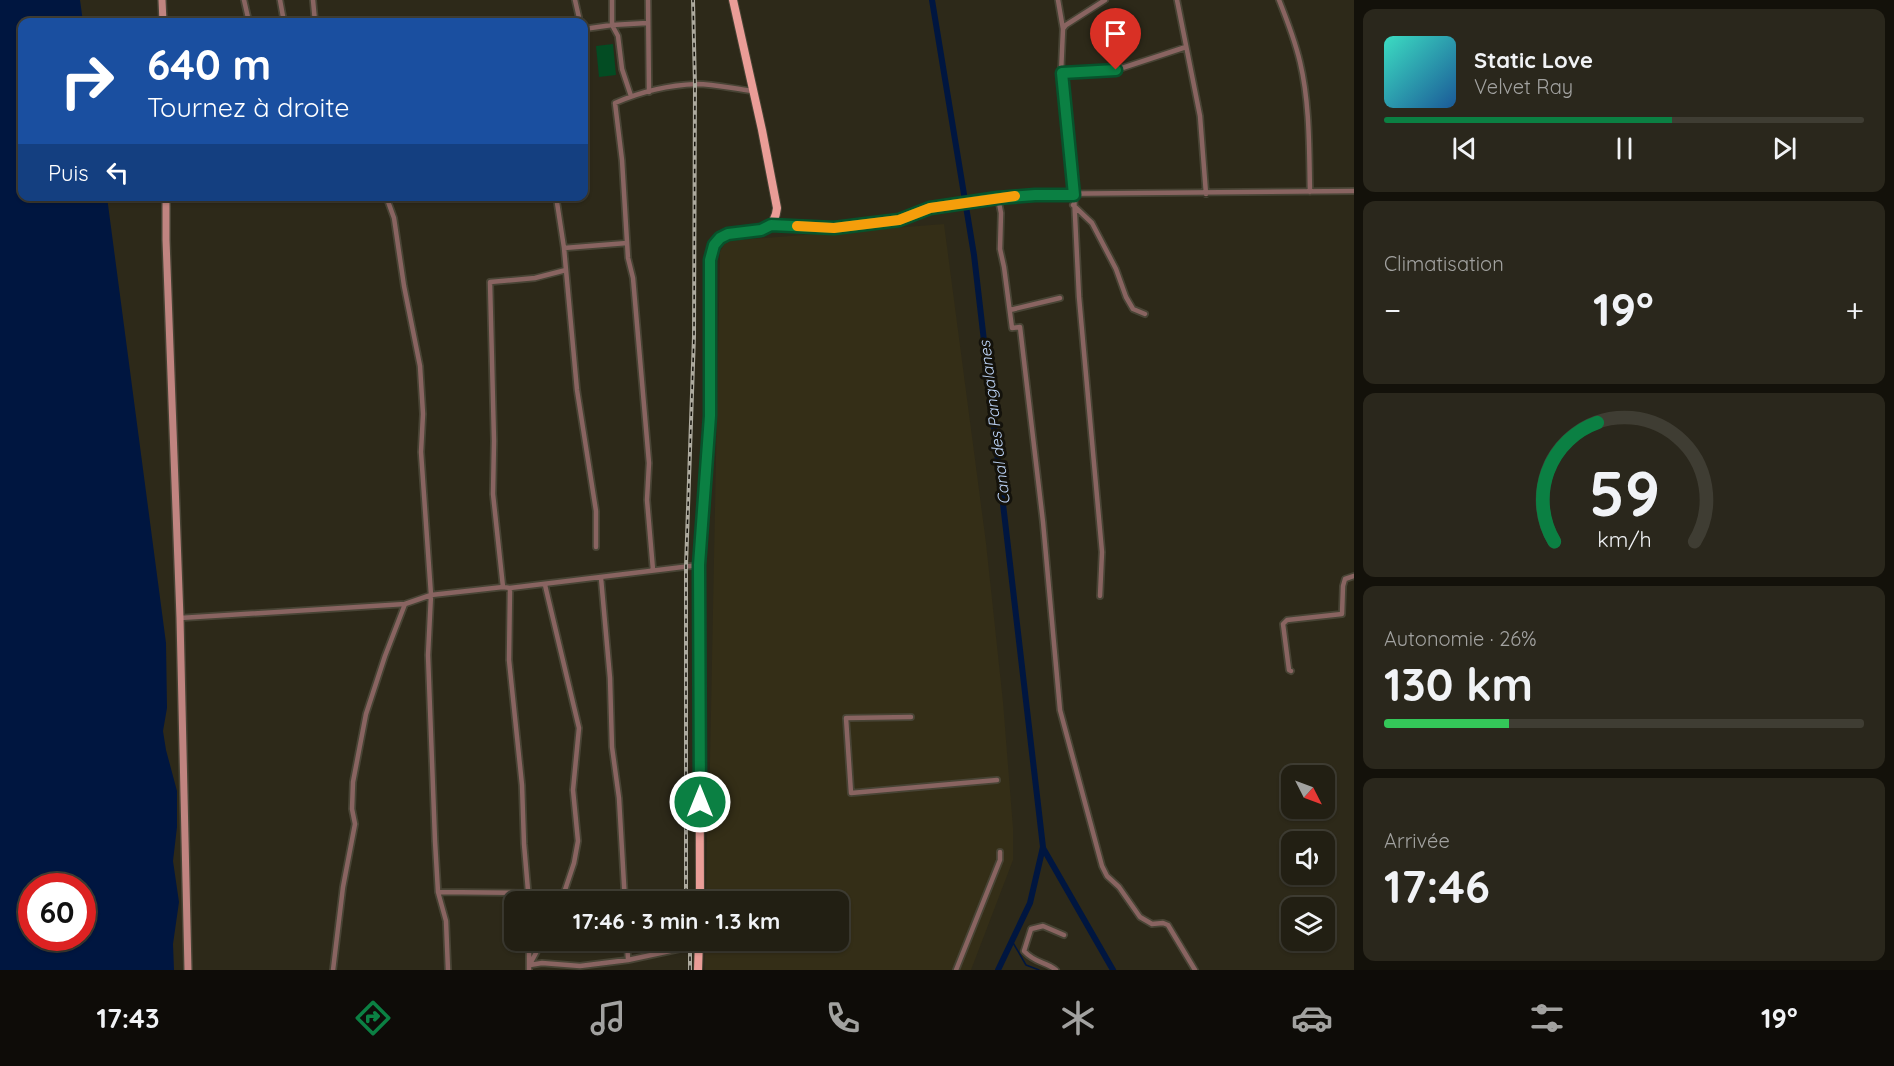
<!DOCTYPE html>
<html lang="fr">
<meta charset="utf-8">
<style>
body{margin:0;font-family:Quicksand,sans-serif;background:#2a271c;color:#f1f3f6;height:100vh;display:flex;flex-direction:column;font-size:22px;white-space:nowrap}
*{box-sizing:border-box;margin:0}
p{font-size:20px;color:#a2a2a0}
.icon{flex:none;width:33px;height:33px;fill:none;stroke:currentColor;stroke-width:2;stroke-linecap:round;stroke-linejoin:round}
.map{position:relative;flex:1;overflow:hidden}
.details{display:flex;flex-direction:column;gap:9px;padding:9px;background:#13110a;width:540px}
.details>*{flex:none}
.hud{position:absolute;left:18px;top:18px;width:570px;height:183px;border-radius:12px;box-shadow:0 2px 4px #0004,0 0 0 2px #3f3d33;background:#1a4fa0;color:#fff;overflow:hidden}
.needle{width:39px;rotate:132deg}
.fabs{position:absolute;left:1281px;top:765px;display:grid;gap:12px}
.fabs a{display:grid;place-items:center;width:54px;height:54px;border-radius:12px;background:#221f13;box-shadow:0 2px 4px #0004,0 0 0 2px #3f3d33;font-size:30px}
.speed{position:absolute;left:18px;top:873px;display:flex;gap:12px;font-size:30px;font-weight:700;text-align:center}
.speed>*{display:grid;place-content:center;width:78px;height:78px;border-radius:50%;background:#221f13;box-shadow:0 2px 4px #0004,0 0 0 2px #3f3d33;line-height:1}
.speed .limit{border:9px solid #d22;background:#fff;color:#111}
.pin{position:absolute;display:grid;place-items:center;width:51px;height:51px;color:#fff;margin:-62px -26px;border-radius:50% 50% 50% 0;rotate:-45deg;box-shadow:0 0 6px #0007}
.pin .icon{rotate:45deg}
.me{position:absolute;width:66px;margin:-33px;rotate:0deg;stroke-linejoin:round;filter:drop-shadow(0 0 4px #0008)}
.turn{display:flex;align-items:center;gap:21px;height:126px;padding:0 30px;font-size:27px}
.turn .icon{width:78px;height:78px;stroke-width:2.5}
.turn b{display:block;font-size:42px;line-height:51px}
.then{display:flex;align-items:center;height:57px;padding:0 30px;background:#0003;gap:12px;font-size:22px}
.big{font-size:45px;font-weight:700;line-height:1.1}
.details .card{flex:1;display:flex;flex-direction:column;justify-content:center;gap:9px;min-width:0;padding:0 21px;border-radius:12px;background:#2a271c}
.details .dial{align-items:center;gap:0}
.dial svg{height:156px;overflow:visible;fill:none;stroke:#3f3d33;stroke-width:7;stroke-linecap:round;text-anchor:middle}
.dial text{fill:#f1f3f6;stroke:none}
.song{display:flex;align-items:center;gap:18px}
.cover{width:72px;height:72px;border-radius:9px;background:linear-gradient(135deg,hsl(170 70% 55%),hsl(210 70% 35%))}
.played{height:6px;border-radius:3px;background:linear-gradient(90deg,#0b8043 60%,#3f3d33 60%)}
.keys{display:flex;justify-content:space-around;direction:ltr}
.heat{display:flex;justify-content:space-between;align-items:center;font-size:33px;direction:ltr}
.charge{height:9px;border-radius:4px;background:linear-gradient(90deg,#34c759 26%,#3f3d33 0)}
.trip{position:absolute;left:504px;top:891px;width:345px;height:60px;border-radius:12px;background:#221f13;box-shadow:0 2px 4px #0004,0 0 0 2px #3f3d33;font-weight:700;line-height:60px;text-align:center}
.dock{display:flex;height:96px;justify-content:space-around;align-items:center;background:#0e0c08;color:#a2a2a0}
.dock .icon{width:42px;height:42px}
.dock .current{color:#0b8043}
.dock b{font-size:27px;color:#f1f3f6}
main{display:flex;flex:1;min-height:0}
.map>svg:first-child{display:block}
</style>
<main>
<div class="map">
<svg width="1354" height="970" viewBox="0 0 1354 970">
<rect width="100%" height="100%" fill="#2d2919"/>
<path fill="#342e17" d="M944,224L986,543L1003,702L1013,828V860L971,970H705V941L838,940V902L706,901L707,836L710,763L720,252L726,241Z"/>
<path fill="#034c23" d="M613,44L616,75L599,77L596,46Z"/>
<path fill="#001640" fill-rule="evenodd" d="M0,0H80L83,22H22V196L107,197L166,643L167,708L163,731L166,750L177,791V827L173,861L179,902L173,944L174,970H0ZM32,886H82V938H32Z"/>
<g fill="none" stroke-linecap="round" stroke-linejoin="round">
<path stroke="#001640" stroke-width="1.5" d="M1012,941L1026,965L1039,970"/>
<path stroke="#001640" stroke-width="6" d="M932,0L974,255L1043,847L1030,903L998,970
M1043,848L1113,970"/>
<defs>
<path id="street" d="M244,0L249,22
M280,0L284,22
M313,0L315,22
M575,0L580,22
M612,0V25L647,23
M648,0L649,92
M1058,0L1063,29L1061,73L1074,195L1079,297L1102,552L1100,596
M1177,0L1200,116L1206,194
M1279,0C1287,20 1295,41 1300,62C1310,104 1309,149 1310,192
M584,29L612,25L618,36L622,69L631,96
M1063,29L1066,25L1105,0
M1061,73L1116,70L1186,47
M556,196L564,248L577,390L596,511V547
M998,198L1001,213L1000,249L1004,267L1012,328L1020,327L1043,522L1060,710L1102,866L1107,876L1119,887L1140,917L1152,924L1163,923L1168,925L1195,970
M1073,205L1092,223L1116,269L1126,297L1133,309L1145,314
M771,225L834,228L899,220L930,208L1035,194L1354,191
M564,248L627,243
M1010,310L1060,298
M653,570L647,500L649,463L633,278L628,258L622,160L615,103C640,92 669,85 697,84C715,84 734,89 753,91
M601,578L610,678L612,747L619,798L625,902
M545,585L579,728L573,790L578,841L574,863L561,902
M503,587L493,494L494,441L490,282L535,278L566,270
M180,618L405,604
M1291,671L1289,670L1283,624L1287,620L1342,614L1343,586L1345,579L1354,576
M911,717L846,718L851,793L997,780
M438,892L529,893
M529,902L524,844L522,785L509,660L510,588L699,565
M627,940L628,960
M530,964L543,940
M530,965L542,963L580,966L628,960L684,948L699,950
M333,970L343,887L355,824L352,809L353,782L366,714L385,656L405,604L431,595L421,452L423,414L420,366L404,286L394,218L386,196
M448,970L446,921L438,892L435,841L428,655L431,595L503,587L510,588
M529,970V940
M956,970L1000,860V852
M1056,970C1045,961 1036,964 1024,951L1031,929L1043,926L1064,935"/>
<path id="secondary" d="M162,0L163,22
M166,196V240L180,618L188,970"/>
<path id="primary" d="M700,902L699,565L710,416V260C711,256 712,250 713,246C726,218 773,248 777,208L762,130L733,0
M698,970L699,940"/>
</defs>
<use href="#street" stroke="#484435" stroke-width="8"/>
<use href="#secondary" stroke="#484435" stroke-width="10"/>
<use href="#primary" stroke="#484435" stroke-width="10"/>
<use href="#street" stroke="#896461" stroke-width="4.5"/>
<use href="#secondary" stroke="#c08480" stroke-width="7"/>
<use href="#primary" stroke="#ea9d97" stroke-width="8"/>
<defs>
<path id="rail" d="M686,902V566L694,336L695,85L693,0
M690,970V940"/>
</defs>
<use href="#rail" stroke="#adaa9e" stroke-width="4"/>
<use href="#rail" stroke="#14120b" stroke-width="1.5" stroke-dasharray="4.5" stroke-linecap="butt"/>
</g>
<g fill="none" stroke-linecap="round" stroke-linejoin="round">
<defs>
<path id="route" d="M700,802L699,565L710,416V260L714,245L720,238L728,234L761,230L771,225L834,228L899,220L930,208L998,198L1035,195H1074L1062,73L1116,70"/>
</defs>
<use href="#route" stroke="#07532c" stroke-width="15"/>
<use href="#route" stroke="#0b8043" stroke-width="10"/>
<path stroke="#f59e0b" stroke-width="10" d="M797,226L834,228L899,220L930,208L1015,196"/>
</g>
<g text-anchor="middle" stroke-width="6" stroke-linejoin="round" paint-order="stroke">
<g font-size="16" font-style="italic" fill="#bed5f9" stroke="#14120b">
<text transform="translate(994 423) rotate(-97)" y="6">Canal des Pangalanes</text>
</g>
</g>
</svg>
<div class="fabs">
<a><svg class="needle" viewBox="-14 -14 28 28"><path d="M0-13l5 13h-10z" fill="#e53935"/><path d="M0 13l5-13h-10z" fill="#a2a2a0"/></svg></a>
<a><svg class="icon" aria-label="sound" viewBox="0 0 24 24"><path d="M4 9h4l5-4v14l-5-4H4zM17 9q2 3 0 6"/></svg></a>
<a><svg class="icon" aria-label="layers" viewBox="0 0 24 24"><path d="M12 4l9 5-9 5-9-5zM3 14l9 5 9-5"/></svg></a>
</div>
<div class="speed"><div class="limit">60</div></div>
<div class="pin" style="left:1116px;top:70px;background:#d93025"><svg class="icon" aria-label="arrive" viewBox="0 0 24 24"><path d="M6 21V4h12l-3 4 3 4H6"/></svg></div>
<svg class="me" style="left:700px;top:802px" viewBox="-20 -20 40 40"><circle r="17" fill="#0b8043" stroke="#fff" stroke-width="3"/><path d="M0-11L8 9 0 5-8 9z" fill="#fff"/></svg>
<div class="trip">17:46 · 3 min · 1.3 km</div>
<div class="hud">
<div class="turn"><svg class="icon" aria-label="right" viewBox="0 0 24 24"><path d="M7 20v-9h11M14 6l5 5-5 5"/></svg><div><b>640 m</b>Tournez à droite</div></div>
<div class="then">Puis<svg class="icon" aria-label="left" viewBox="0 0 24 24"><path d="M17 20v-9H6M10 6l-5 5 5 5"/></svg></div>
</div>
</div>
<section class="details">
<div class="card">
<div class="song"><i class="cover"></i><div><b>Static Love</b><p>Velvet Ray</p></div></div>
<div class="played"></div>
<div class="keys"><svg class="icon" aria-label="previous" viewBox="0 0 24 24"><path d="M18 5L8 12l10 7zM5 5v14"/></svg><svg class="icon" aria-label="pause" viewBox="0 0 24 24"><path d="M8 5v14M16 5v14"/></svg><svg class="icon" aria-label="next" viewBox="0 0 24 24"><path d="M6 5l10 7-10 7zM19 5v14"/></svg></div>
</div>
<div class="card"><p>Climatisation</p>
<div class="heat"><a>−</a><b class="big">19°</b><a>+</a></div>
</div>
<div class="card dial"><svg viewBox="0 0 100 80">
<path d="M14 69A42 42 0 1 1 86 69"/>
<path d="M14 69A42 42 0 0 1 36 8" stroke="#0b8043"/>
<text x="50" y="56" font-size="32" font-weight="700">59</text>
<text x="50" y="72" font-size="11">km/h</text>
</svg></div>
<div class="card"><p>Autonomie · 26%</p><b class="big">130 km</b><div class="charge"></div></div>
<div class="card"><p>Arrivée</p><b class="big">17:46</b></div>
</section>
</main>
<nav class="dock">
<b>17:43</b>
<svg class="icon current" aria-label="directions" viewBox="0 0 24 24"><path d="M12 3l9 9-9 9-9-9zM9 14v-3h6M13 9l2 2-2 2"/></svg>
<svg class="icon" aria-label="music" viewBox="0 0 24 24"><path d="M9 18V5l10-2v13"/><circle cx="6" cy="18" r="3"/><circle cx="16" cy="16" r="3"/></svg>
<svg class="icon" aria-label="phone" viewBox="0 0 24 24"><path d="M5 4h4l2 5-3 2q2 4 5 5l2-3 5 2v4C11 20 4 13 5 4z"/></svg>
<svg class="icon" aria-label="climate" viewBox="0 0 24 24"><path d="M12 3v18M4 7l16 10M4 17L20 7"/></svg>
<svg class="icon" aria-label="car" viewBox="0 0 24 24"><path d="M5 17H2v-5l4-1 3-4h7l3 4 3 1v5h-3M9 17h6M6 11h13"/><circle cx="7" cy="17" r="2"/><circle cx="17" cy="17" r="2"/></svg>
<svg class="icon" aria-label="filters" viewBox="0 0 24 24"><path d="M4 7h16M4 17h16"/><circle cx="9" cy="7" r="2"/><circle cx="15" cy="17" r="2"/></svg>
<b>19°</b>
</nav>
